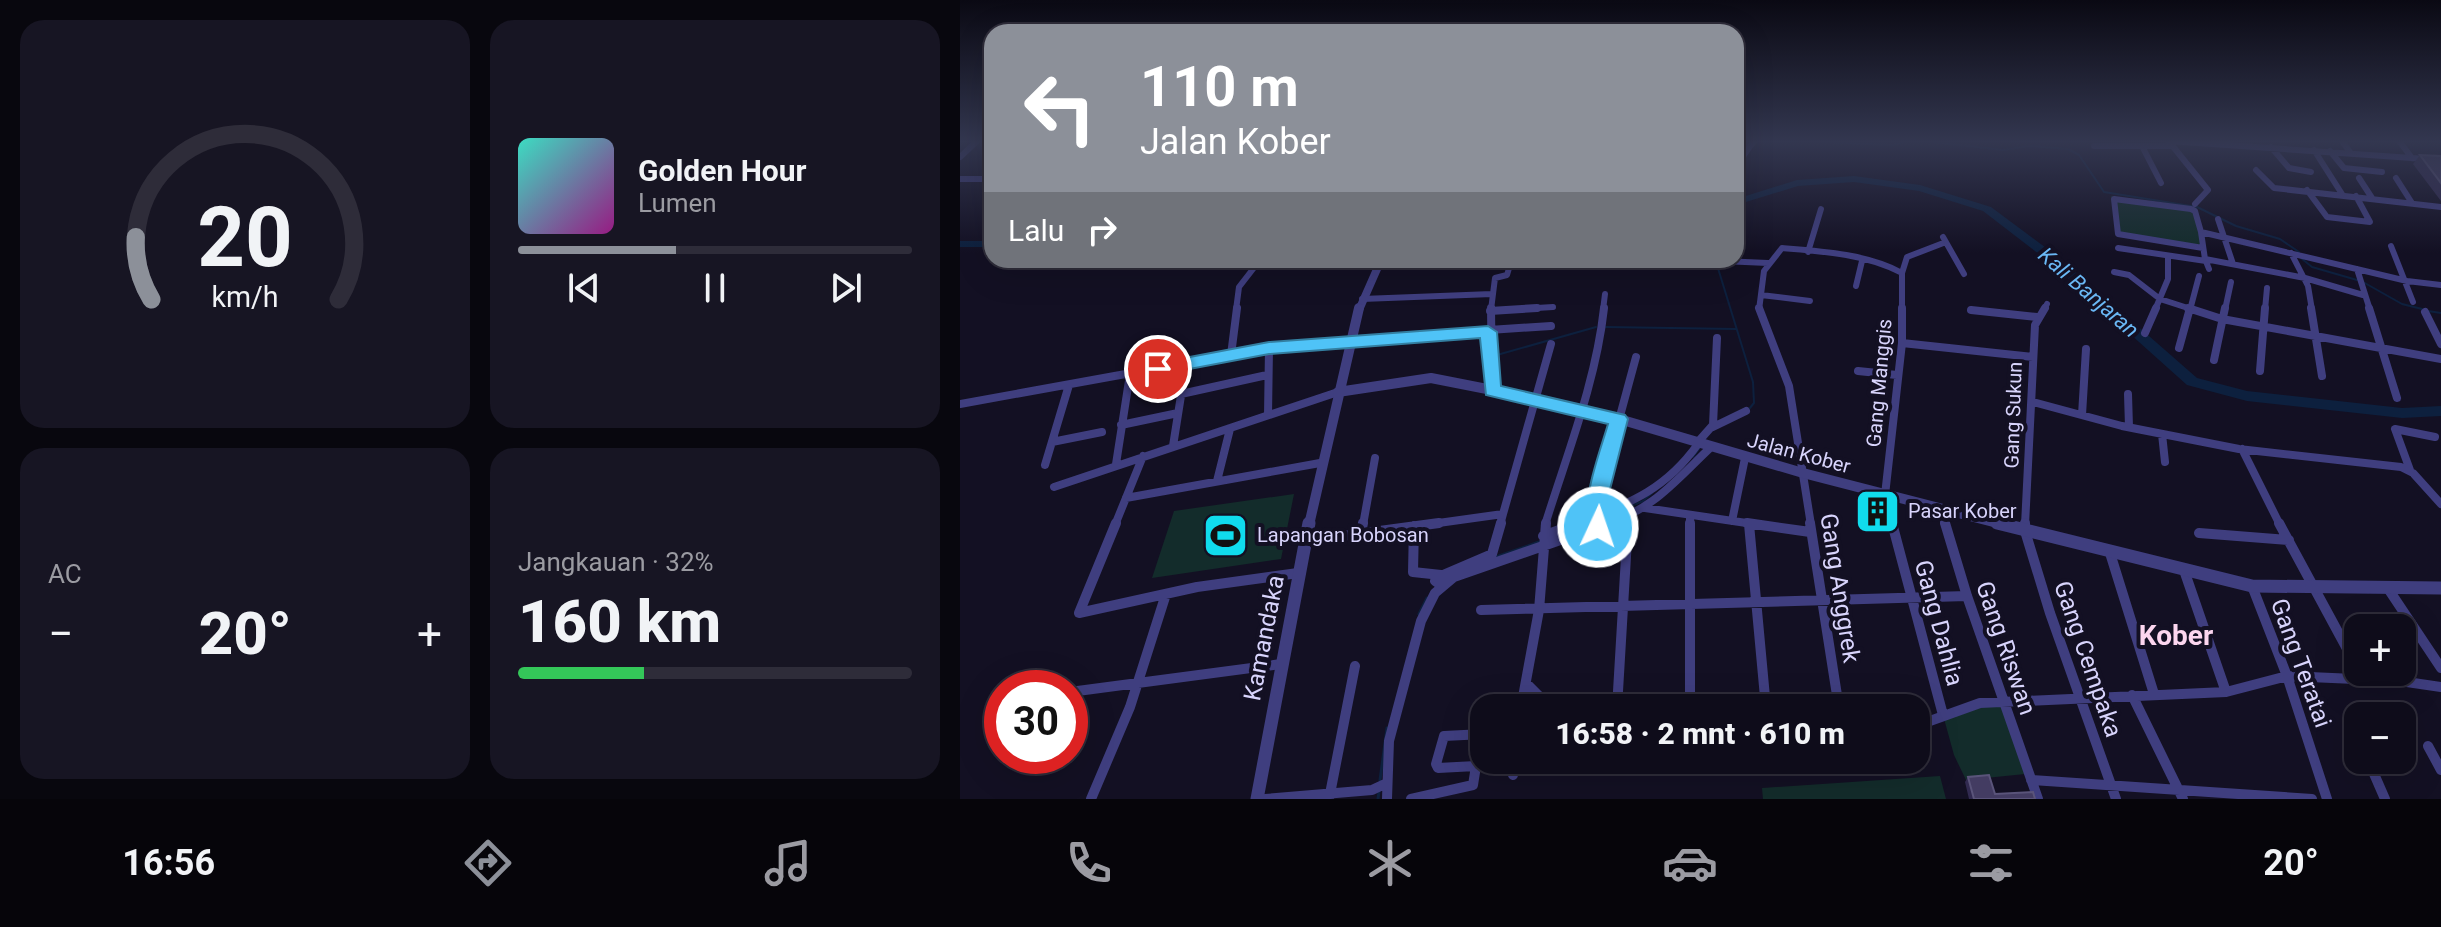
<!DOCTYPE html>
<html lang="id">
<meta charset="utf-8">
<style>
body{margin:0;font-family:Roboto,sans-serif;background:#171523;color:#f1f3f6;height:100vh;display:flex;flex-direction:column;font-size:30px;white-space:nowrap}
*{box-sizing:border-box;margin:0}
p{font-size:26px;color:#9b9ba2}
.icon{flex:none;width:44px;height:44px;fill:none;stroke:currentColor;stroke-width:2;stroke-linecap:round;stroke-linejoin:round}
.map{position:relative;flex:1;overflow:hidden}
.drawer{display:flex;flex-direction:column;gap:20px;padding:20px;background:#08070e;width:960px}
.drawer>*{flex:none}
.hud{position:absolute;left:24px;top:24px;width:760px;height:244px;border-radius:24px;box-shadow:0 8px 32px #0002,0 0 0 2px #2e2c39;background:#8c9099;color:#fff;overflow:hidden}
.fabs{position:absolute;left:1384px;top:614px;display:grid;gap:16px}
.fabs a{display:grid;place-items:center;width:72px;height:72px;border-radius:16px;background:#0e0c1a;box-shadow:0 8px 32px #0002,0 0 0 2px #2e2c39;font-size:40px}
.speed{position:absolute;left:24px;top:670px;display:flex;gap:16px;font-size:40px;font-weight:700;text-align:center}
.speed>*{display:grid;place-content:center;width:104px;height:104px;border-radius:50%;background:#0e0c1a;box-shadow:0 8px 32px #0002,0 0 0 2px #2e2c39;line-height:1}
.speed .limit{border:12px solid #d22;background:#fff;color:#111}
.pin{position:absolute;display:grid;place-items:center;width:68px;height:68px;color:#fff;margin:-34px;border:4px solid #fff;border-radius:50%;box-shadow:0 2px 8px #0007}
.me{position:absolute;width:88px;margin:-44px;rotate:3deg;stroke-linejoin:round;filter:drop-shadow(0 0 6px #0008)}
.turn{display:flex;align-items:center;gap:28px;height:168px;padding:0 24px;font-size:36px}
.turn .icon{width:104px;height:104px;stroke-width:2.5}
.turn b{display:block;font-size:56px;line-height:68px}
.then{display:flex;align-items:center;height:76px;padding:0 24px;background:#0003;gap:16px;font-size:30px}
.big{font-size:60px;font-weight:800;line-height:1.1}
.drawer .tile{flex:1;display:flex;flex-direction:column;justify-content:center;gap:12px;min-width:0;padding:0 28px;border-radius:24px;background:#171523}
.drawer .dial{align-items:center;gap:0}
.dial svg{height:208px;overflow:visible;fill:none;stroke:#2e2c39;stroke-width:7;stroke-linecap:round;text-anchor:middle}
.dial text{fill:#f1f3f6;stroke:none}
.song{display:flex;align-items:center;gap:24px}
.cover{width:96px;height:96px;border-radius:12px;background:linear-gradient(135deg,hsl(170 70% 55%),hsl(310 70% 35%))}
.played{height:8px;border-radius:4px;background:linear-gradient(90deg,#8c9099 40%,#2e2c39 40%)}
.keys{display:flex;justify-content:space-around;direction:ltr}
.heat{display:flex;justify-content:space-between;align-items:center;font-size:44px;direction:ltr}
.charge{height:12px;border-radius:6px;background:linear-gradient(90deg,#34c759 32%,#2e2c39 0)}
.drawer .tiles{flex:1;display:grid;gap:20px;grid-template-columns:repeat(2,1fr)}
.trip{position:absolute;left:510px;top:694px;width:460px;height:80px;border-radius:24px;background:#0e0c1a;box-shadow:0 8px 32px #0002,0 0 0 2px #2e2c39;font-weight:800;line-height:80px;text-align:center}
.tab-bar{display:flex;height:128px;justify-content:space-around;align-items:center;background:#06050a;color:#9b9ba2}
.tab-bar .icon{width:56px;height:56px}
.tab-bar .selected{color:#8c9099}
.tab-bar b{font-size:36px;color:#f1f3f6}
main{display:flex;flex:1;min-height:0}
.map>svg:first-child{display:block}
</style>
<main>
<section class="drawer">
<div class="tiles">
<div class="tile dial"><svg viewBox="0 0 100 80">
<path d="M14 69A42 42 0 1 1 86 69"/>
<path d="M14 69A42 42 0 0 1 8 45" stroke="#8c9099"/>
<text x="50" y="56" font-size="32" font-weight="700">20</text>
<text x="50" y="72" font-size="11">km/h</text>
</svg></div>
<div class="tile">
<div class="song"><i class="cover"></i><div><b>Golden Hour</b><p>Lumen</p></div></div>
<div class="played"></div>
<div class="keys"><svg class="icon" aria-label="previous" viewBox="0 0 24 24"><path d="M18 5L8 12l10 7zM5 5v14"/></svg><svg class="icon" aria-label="pause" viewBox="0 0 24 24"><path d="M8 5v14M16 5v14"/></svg><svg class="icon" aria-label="next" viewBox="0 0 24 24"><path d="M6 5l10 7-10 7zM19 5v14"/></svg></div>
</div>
<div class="tile"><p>AC</p>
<div class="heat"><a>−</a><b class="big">20°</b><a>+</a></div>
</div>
<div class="tile"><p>Jangkauan · 32%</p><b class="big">160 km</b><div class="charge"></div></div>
</div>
</section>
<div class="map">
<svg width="1481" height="799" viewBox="0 0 1481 799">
<rect width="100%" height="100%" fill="#131023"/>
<path fill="#132c2b" d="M1151,196L1234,208L1243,249L1156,236Z
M334,494L321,559L192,578L214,511Z
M1043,703L1065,774L1006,780L994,755L983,715Z
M980,776L986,799H803L802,788Z"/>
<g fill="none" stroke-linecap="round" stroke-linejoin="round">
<path stroke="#0d203e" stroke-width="2" d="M847,141L932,145L947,141
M964,141L1043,150L1069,146L1108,149L1119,155L1144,192L1237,207L1276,226L1320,239L1339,252
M776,160L787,145
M1341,258L1352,267L1397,280
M751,260L757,265L793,382L794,403L789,409
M1403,282L1442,304L1462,309
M1468,311L1481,313
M646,327L776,329
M537,355L636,327
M733,457L741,446
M641,519L683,501L692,493
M625,525L635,521"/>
<path stroke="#0d203e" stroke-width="3" d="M622,526L630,523
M536,557L579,542
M459,614L467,598
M420,780L427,728
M418,799L419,791"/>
<path fill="#0d203e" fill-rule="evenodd" d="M894,176L960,185L1031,207L1101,259L1237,378L1287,391L1442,408L1481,406V416L1442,418L1287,401L1227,385L1093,265L1023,211L959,191L894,182L838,186L776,205V199L837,180Z
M0,241H32V247H0Z"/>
<path stroke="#3f3e7f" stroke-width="6" d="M1209,141L1481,160
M1382,141L1390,152
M1439,141L1452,158
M1211,144L1248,190L1235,204
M1134,146H1212
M1182,146L1201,183
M1311,147L1329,168L1351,172
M1354,150L1382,194
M1370,151L1384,168L1422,172
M0,157L17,141
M776,166L794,141
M1296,170L1314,188L1481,207
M1399,178L1412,198
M1436,178L1452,203
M0,179H32
M1347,190L1367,217L1410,222L1396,196
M1258,219L1273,264
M1241,232L1235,211L1231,209L1154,199L1158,234L1243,248
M983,237L1004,274
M1431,246L1453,302
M1158,248L1246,261
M848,252L861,209
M1331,253L1348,286L1352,310
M1245,259L1241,232L1447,281L1481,285
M762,261L808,263
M297,263L331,262
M1249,269L1245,259L1345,278L1403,295
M1397,269L1410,310
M1154,272L1169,275L1200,299L1234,310
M942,273L947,257L986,242
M896,286L902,261
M801,295L850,301
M402,299L532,294
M276,310L279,287L300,260
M531,310L535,278L547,275L550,265
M546,310L593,307
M643,310L645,294
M799,310L804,271L822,248C860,251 908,254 942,273V310
M1084,310L1087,304
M1195,310L1208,279V256
M1230,310L1239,276
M1265,310L1271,282
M1305,310L1307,288"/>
<path stroke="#3f3e7f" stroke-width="8" d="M531,308L532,390
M799,308L829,386L851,525
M1228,308L1262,319L1481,359
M1351,308L1362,376
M1409,308L1437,398
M1011,310L1077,317
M530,311L577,308
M1465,312L1481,344
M529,330L591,326
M1185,333L1196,308
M942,343L1073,357
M1219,348L1230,308
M271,355L277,308
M1254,360L1265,308
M898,371L937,375
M1300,371L1305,308
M221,394L307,375
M1168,394L1169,427
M1073,402L1162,426L1279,449L1441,467L1453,473L1481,504
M0,404L309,348L528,332
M308,415L309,348
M1122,415L1126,349
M161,425L218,413
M753,427L786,411
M1202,434L1205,462
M92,442L142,432
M737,443L753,425L757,338
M213,446L226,364
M1282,449L1320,525
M156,464L170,374
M85,465L109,385
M1450,470L1435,429L1475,437
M257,481L270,429
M94,487L378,392
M166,498L360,463
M685,508L800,525
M981,510L985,525
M730,515V525
M637,519L638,497L676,357
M772,521L785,458
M155,525L183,456
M403,525L415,458
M464,525L543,514L591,344
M540,525L543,514
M585,525C607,454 636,382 644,308
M612,525C666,504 703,493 738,444
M643,525C693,510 713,483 750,448
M668,525V517
M933,525L925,495L942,343V308
M1065,525L1075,325L1085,308"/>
<path stroke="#3f3e7f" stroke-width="10" d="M156,523L119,613L237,587L338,573
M730,523V708
M787,523L850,532
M850,523L879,708
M932,523L983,715
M985,523L1007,596L1078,799
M1065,523V531L1090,613L1156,799
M1319,523L1398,669
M789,524L806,708
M454,526L453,572L481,575
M401,533L403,523
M1239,533L1329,540
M583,536L618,523
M345,541L479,523
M1150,553L1194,694
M1225,573L1266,692
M482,586L475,581L476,578L532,554L541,523
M1292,586L1327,676L1367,799
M1427,587L1481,668
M521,610L1007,596
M566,683L591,708
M110,692L321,664
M1172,695L1223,799
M561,708L579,610L586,523
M657,708L668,523
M956,726L1020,703L1266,692L1327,676L1440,681L1481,687
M1393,729L1398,739
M1468,746L1481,770
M1408,760L1425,799
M553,775L555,760
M1071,780L1352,799
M131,799L170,707L206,594
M305,799L412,790L427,783
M369,799L395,666
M427,799L429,741L461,621L475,593L494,577L649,523
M451,799L513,785L516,766L478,768L476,764L484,736L524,734"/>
<path stroke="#3f3e7f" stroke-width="8" d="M399,310L421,260"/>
<path stroke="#3f3e7f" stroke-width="10" d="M378,392L471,378L532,390L659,419L843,473L1045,525
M349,525L399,308"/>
<path stroke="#3f3e7f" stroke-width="13" d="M1037,523L1292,586L1481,588
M297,799L349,523"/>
</g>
<path fill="#312a50" d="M1460,155L1481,156V201L1453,164Z
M910,500L925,518L924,520L909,519Z
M1008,777L1035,794L1075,799H1009L1005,782Z"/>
<path fill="#433c62" stroke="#5a547a" stroke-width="2" d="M1460,155L1481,156V183Z
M910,500L921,501L925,518L910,516Z
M1029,775L1035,794L1073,792L1075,799H1014L1008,777Z"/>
<linearGradient id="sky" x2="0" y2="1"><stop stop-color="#0a0913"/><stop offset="0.56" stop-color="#333750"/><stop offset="1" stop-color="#333750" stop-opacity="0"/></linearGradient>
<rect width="1481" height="253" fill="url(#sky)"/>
<path fill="#4fc3f7" stroke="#337fa1" stroke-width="2" d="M528,326L537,332L541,386L665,415L668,419L648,497L649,527L646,534L638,536L631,534C618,507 640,452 648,424L526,395L520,338L309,354L198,375L189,369L198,363L309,342Z"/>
<defs>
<symbol id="building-square" viewBox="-11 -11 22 22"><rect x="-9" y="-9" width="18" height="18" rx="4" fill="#10dced" stroke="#131023"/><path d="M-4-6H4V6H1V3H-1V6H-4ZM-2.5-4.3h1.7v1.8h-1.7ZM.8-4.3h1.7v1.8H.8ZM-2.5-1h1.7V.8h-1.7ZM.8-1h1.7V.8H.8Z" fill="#111"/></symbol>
<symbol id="stadium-square" viewBox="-11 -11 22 22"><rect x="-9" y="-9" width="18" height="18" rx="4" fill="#10dced" stroke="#131023"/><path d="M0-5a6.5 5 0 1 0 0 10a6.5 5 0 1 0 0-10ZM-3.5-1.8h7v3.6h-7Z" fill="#111"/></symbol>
</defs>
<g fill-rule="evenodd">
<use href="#building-square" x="892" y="486" width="51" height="51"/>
<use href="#stadium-square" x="240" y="510" width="51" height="51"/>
</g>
<g text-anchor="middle" stroke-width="8" stroke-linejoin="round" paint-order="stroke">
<g font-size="20" fill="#d8d4fc" stroke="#131023">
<text transform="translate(919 383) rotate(-85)" y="7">Gang Manggis</text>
<text transform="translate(1053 415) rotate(-88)" y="7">Gang Sukun</text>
<text transform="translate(839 453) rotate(15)" y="7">Jalan Kober</text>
</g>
<g font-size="20" fill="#d8d4fc" stroke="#131023" text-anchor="start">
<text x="948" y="518">Pasar Kober</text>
<text x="297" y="542">Lapangan Bobosan</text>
</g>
<g font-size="22" font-style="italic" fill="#6ab8f5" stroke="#131023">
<text transform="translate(1129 292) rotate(41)" y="8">Kali Banjaran</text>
</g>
<g font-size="24" fill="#d8d4fc" stroke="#131023">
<text transform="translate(880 588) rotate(81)" y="8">Gang Anggrek</text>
<text transform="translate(979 623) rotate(75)" y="8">Gang Dahlia</text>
<text transform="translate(304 638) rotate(-79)" y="8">Kamandaka</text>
<text transform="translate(1046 648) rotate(71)" y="8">Gang Riswan</text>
<text transform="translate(1128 659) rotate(71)" y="8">Gang Cempaka</text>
<text transform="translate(1341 663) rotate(70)" y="8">Gang Teratai</text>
</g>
<g font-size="28" font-weight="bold" fill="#fcd6ef" stroke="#131023">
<text x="1216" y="645">Kober</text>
</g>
</g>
</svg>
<div class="fabs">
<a>+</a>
<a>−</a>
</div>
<div class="speed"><div class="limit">30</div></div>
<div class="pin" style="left:198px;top:369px;background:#d93025"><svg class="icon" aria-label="arrive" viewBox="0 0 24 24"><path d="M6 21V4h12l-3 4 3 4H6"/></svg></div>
<svg class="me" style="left:638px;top:527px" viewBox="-20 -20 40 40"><circle r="17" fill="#4fc3f7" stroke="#fff" stroke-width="3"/><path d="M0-11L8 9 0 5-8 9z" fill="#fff"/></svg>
<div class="trip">16:58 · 2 mnt · 610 m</div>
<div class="hud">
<div class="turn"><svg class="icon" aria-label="left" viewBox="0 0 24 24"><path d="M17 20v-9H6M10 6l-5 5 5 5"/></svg><div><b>110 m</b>Jalan Kober</div></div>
<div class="then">Lalu<svg class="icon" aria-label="right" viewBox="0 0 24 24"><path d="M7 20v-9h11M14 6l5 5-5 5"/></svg></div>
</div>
</div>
</main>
<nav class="tab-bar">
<b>16:56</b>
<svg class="icon selected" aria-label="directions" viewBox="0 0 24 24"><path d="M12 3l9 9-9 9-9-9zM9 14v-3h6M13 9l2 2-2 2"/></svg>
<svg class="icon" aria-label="music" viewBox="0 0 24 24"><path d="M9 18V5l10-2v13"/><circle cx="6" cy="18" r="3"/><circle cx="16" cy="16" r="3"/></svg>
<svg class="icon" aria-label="phone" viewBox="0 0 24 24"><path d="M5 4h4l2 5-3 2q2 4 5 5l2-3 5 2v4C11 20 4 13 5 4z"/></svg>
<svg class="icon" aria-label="climate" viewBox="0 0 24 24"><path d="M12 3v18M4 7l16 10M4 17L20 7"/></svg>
<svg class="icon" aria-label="car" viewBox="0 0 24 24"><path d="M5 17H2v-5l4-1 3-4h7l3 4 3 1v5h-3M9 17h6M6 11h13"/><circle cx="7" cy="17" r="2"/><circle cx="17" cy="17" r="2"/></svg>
<svg class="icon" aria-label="filters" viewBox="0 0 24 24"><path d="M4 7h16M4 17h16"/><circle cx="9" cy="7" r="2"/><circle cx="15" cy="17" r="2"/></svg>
<b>20°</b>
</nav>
